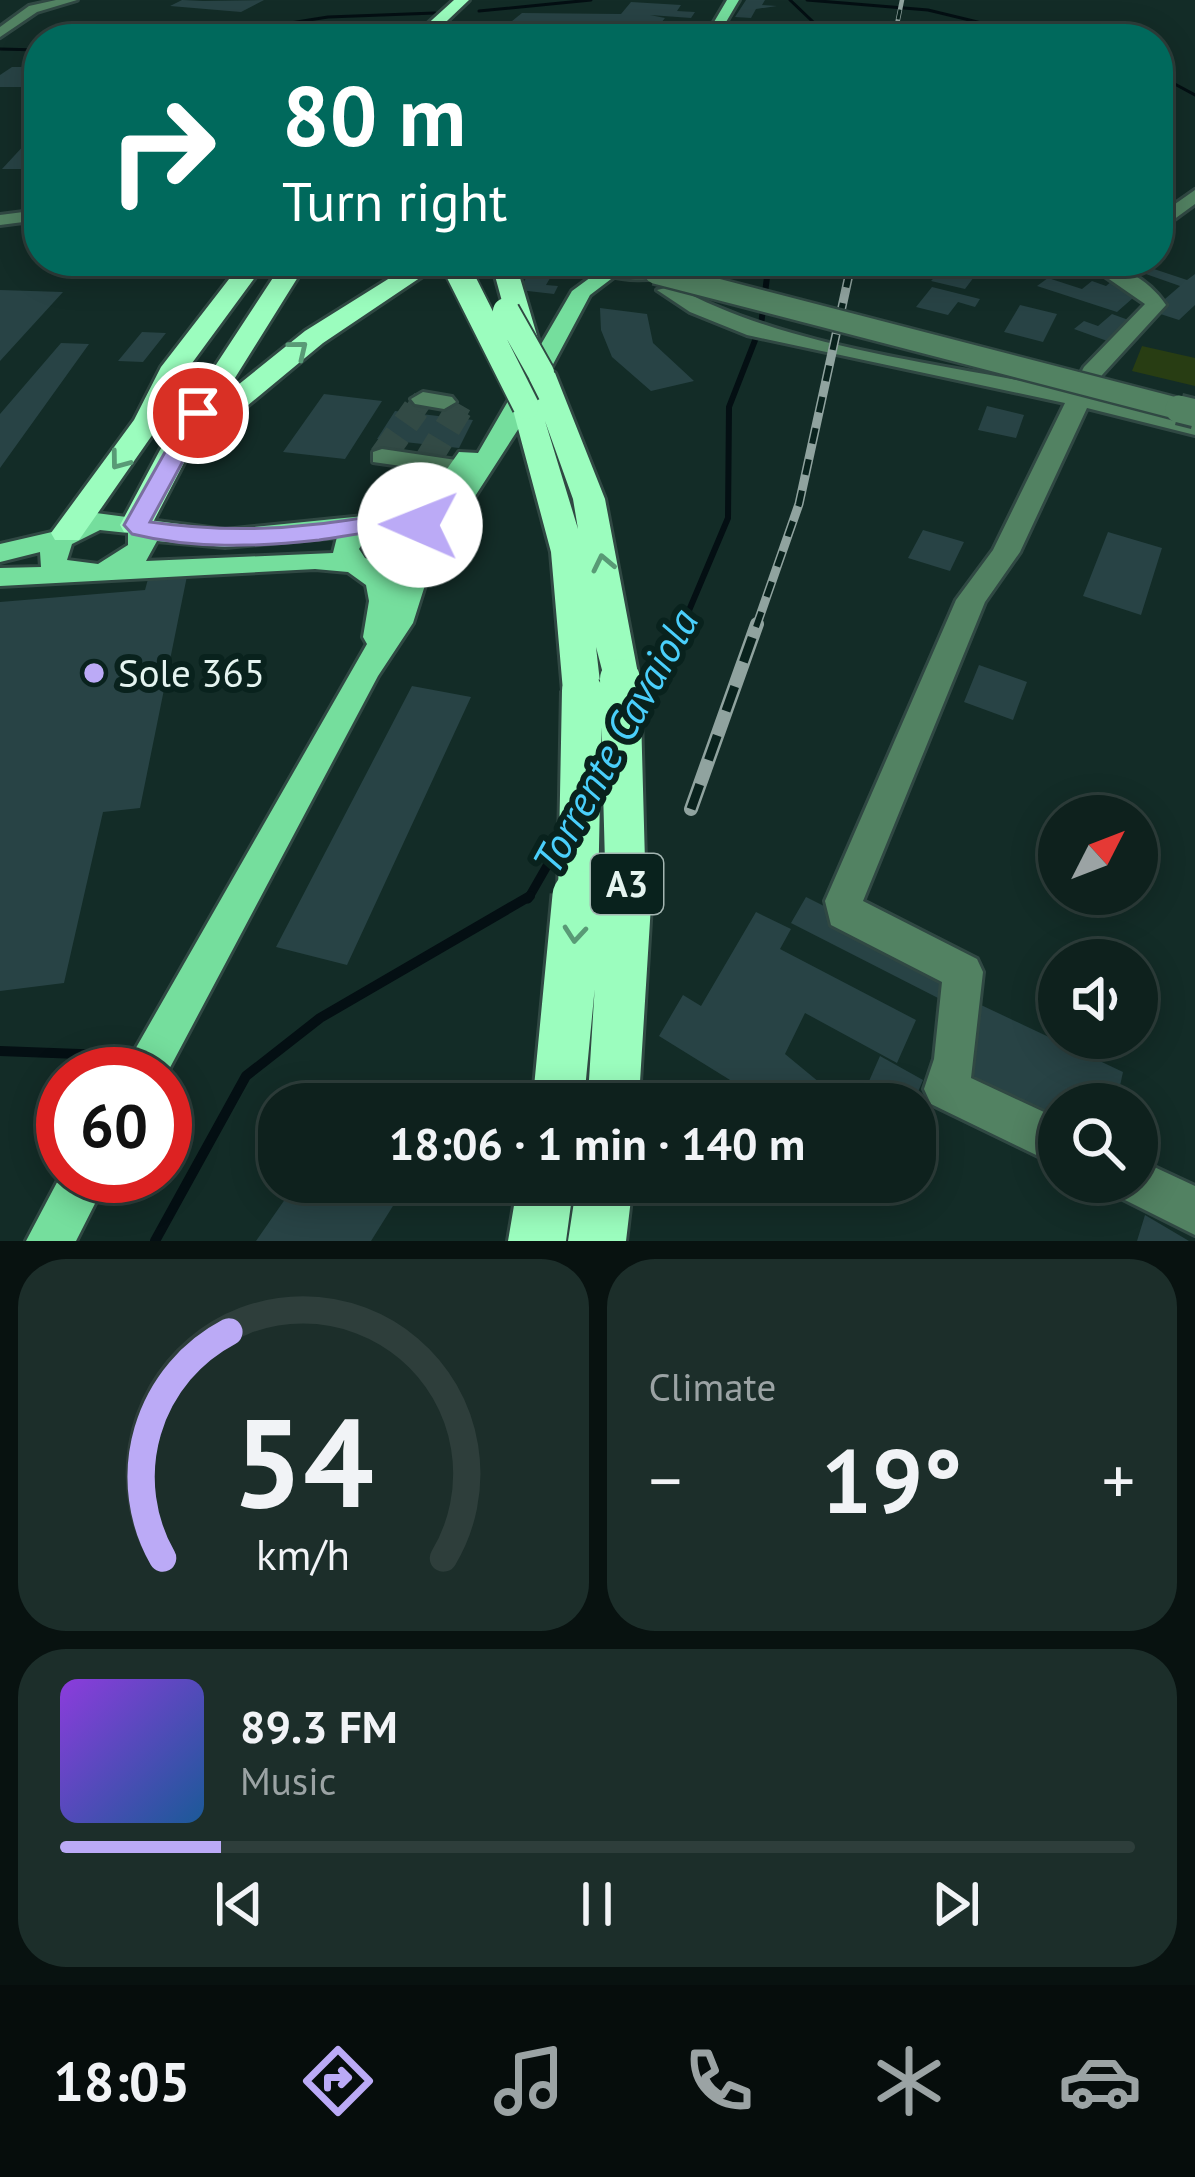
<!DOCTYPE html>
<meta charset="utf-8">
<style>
body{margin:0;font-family:"PT Sans",sans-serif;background:#1c2e2a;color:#f1f3f6;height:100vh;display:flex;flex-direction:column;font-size:45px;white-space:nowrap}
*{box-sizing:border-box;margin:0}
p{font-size:39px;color:#9ba3a4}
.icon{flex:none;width:66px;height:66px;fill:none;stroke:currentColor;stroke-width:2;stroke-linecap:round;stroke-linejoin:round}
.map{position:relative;height:1241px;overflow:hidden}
.panel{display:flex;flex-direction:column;gap:18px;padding:18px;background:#081210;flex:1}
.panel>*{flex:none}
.hud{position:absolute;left:24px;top:24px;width:1149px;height:252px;border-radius:48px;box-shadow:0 6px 30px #0003,0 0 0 3px #2e3e3b;background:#00695c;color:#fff;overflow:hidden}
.needle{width:78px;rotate:48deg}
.buttons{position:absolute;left:1038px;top:795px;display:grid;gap:24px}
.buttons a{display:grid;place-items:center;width:120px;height:120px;border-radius:50%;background:#0e211d;box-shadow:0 6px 30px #0003,0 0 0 3px #2e3e3b;font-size:60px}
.speed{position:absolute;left:36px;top:1047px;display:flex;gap:24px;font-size:60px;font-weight:700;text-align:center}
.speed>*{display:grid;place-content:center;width:156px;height:156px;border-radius:50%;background:#0e211d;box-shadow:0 6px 30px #0003,0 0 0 3px #2e3e3b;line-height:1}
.speed .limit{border:18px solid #d22;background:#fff;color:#111}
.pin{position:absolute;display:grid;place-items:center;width:102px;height:102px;color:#fff;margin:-51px;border:6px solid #fff;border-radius:50%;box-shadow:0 3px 12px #0007}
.me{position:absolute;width:132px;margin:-66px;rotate:271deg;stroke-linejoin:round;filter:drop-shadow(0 0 9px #0008)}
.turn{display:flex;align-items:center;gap:42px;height:252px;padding:0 60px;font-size:54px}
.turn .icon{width:156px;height:156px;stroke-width:2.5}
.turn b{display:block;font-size:84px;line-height:102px}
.big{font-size:90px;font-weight:700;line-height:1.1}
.panel .widget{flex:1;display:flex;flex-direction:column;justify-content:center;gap:18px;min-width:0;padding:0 42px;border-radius:48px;background:#1c2e2a}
.panel .dial{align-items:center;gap:0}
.dial svg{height:312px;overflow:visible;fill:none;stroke:#2e3e3b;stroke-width:7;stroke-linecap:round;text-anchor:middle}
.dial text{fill:#f1f3f6;stroke:none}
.song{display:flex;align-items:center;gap:36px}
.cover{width:144px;height:144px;border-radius:18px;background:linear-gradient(135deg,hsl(270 70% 55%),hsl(210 70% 35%))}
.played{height:12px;border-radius:6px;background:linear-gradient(90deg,#bbaaf6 15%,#2e3e3b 15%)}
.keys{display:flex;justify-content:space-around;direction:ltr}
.heat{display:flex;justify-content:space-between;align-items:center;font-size:66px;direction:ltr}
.panel .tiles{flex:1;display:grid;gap:18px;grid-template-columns:1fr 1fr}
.widget:last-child{grid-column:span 2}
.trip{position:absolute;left:258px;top:1083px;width:678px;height:120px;border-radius:48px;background:#0e211d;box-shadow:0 6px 30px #0003,0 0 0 3px #2e3e3b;font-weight:700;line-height:120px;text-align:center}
.tab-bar{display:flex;height:192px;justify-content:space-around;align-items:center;background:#060d0c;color:#9ba3a4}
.tab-bar .icon{width:84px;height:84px}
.tab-bar .on{color:#bbaaf6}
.tab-bar b{font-size:54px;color:#f1f3f6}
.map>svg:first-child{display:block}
</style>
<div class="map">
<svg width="1195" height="1241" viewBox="0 0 1195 1241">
<rect width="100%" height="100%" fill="#132c27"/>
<path fill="#283d13" d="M1142,346L1195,358V386L1132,371Z"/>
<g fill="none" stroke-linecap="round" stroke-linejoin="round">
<path stroke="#040f13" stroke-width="3" d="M790,0L831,39
M807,0L928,10L1048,39
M479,11L591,0
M190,39L328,17L435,13
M0,49L39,50
M1158,75L1195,95"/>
<path stroke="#040f13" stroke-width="6" d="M682,627L728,518L729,407L761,325L769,261"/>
<path stroke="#040f13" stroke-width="9" d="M638,712L683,624
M528,899L563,838"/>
<path stroke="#040f13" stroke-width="10" d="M0,1051L106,1055
M155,1241L246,1076L320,1018L530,896"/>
</g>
<path fill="#284345" d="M182,0L203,1L264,0L241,12L170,6Z
M746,0H765L762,5L777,6L756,9L751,18L735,17Z
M631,2L681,5L677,11L695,12L691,18L650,15L665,18L648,39H550L559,30L507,25L522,13L621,14Z
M775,24L794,25L791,39H760L764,25Z
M12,67H39V87H0V75Z
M39,129V169H2Z
M520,261H560L546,285L558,286L554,294L519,290L532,268L517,266Z
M1130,261L1187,280L1195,274V305L1179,320L1151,311L1180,286L1123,266Z
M941,270L974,277L965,289L931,281Z
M1048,278L1082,289L1092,281L1106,286L1112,281L1142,290L1117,312L1037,286Z
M932,287L980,299L975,307L958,302L948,315L916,307Z
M0,290L63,292L0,361Z
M1020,305L1057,314L1043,342L1004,332Z
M600,308L647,314L653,343L694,381L651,391L612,357L601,330Z
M1112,314L1134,322L1110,342L1074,329L1084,321L1098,326Z
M142,332L166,333L143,362L118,361Z
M61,343L89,344L0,468V414Z
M324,394L382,401L345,459L283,452Z
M987,406L1024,415L1016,438L978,430Z
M395,411L473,420L459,448L377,439Z
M923,530L964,542L950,571L908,558Z
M1108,532L1162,548L1141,615L1083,596Z
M187,576L140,808L103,812L64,983L0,991V602L145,590L148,579Z
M979,665L1027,682L1013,720L964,702Z
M412,686L471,697L347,965L276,947Z
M806,897L952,970L940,999L791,923Z
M756,912L791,929L780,949L916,1020L897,1063L805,1013L785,1054L831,1092L824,1104H769L659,1036L683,995L701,1006Z
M981,1005L1123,1072L1116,1104H1059V1131L956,1080Z
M880,1056L923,1080L913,1104H859Z
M297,1182H408L371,1241H256Z
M680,1182H728L719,1204Z
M1145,1215L1189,1241H1137Z"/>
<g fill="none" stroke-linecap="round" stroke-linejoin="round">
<path stroke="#324a45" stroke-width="21" stroke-dasharray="21 10" stroke-linecap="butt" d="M414,412L423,399
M457,412L461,405"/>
<path stroke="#324a45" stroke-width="27" stroke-dasharray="27 14" stroke-linecap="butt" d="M382,457L416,409
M426,463L459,409"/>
<defs>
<path id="minor" d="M56,0H77L37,12L0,37V27L29,6Z
M1195,190V204L1158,231V216Z
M39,210V220L0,225V215Z
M1083,261C1116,261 1148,278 1166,305L1102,375L1092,396L1195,421V435L1087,408L1020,552L985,602L863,901L977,959L983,972L971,1078L1059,1119V1166L931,1104L924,1089L934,1059L942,982L831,925L825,901L956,600L993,550L1065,403L747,335L690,312L657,290L674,286C787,349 944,363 1071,391L1084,367L1145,304Z
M606,267H655L665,273C652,283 623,279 606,275Z
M423,392L452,397L456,402L444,409L415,404L411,399Z
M382,449L456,460L464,482L451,490L442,488L436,471L373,462V452Z
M1137,1159L1195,1186V1235L1121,1198L1114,1182H1137Z"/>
<path id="major" d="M727,0H739L716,39H704Z
M602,269L619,273L590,295L519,428L432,563L413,623L378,676L165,1077L121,1074L367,644L363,637L369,601L366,585L348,572L315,569L0,586V568L41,567L40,552L0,562V544L52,532L96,513L225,530L364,516L442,476L459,452L478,453L572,291ZM453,492L431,524L413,513ZM394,528L406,529L418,544C405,561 385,565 365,558L359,549L366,537ZM100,530L128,533V545L98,564L67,560L72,544ZM337,537L333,553L146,561L157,541L225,547Z
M63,1171V1176H109L76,1241H26Z"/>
<path id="highway" d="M454,0H469L428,39H411Z
M243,261H267L184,374L162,421L79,540H55L51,533L134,420L161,367Z
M284,261H308L223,397L305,331L417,261H445L323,343L188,455L148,532H124L120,525L160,450Z
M491,261H515L541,349L537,355L528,357L515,349Z
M541,365L555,373L605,499L639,679L633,689H607L596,647L601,691L596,701H568L563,691L551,552L512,406L526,397L538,403L527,373ZM545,421L573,499L578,529Z
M518,1182H574L566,1241H508Z
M577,1182H633L626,1241H568Z"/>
</defs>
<use href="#minor" stroke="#304843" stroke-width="6"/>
<use href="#major" stroke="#304843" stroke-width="6"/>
<use href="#highway" stroke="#304843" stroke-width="6"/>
<use href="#minor" fill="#528262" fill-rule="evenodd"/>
<use href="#major" fill="#75de9d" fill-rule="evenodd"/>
<use href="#highway" fill="#9bfdbe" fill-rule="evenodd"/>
<defs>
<path id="rail-far2" d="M894,39L902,0"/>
<path id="rail-far1" d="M756,627L799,504L852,261"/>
<path id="rail" d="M691,809L757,624"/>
</defs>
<use href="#rail-far2" stroke="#90a39f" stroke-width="4.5"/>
<use href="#rail-far1" stroke="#90a39f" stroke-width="9"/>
<use href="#rail" stroke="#90a39f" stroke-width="14"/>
<use href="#rail-far2" stroke="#09221d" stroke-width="3" stroke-dasharray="10" stroke-linecap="butt"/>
<use href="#rail-far1" stroke="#09221d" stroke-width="6" stroke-dasharray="16" stroke-linecap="butt"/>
<use href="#rail" stroke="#09221d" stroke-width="9" stroke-dasharray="26" stroke-linecap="butt"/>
<defs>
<path id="minor-bridge-far1" d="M655,273L1191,412"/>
<path id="minor-bridge" d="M1179,409L1195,413"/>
<path id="highway-bridge-far2" d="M453,261L526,406
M506,311L541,373"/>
<path id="highway-bridge-far1" d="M620,679L626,899
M578,899L582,691"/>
<path id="highway-bridge" d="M614,1089L626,896
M558,1104L578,896"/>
</defs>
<use href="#minor-bridge-far1" stroke="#304843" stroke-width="26" stroke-linecap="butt"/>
<use href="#minor-bridge" stroke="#304843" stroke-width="33" stroke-linecap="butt"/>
<use href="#highway-bridge-far2" stroke="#304843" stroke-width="30" stroke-linecap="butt"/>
<use href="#highway-bridge-far1" stroke="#304843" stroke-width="46" stroke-linecap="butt"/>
<use href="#highway-bridge" stroke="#304843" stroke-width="57" stroke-linecap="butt"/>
<use href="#minor-bridge-far1" stroke="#528262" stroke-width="21"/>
<use href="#minor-bridge" stroke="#528262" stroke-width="27"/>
<use href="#highway-bridge-far2" stroke="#9bfdbe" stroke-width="26"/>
<use href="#highway-bridge-far1" stroke="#9bfdbe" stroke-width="40"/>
<use href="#highway-bridge" stroke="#9bfdbe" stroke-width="51"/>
</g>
<defs><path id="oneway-chevron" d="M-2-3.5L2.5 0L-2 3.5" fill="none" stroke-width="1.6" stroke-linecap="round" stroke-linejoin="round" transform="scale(3)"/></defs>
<g stroke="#599a76">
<use href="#oneway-chevron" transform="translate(299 349) rotate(-39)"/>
<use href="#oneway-chevron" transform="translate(119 461) rotate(127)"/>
<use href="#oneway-chevron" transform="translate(603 563) rotate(-102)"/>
<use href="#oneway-chevron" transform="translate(575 934) rotate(95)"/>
</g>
<path fill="#bbaaf6" stroke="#7a6ea0" stroke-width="3" d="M198,407L209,413L150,522C207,530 261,531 318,524C358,520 388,510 429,520L433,525L420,533C383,527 356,535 319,540C256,547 193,549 132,534L124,525L187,413Z"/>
<circle fill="#bbaaf6" stroke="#09221d" stroke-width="4.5" cx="94" cy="673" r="12"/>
<g text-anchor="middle" stroke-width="12" stroke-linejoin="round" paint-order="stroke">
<rect fill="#09221d" stroke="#a3b5b1" stroke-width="3" x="591" y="854" width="72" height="60" rx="9"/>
<g font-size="36" font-weight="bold" fill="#e5f4f0">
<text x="627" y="897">A3</text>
</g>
<g font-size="39" fill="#e5f4f0" stroke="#09221d" text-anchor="start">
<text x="118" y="687">Sole 365</text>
</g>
<g font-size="42" font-style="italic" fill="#4acffb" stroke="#09221d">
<text transform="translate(615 741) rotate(-61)" y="15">Torrente Cavaiola</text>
</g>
</g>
</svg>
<div class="buttons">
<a><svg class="needle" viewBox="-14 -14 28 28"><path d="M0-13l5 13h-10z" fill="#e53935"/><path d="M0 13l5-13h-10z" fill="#9ba3a4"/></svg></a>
<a><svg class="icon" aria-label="sound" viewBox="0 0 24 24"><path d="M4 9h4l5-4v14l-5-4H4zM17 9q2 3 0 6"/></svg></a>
<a><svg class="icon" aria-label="search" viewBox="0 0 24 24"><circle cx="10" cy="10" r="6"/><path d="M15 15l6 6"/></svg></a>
</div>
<div class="speed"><div class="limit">60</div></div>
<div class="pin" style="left:198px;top:413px;background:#d93025"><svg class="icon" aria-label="arrive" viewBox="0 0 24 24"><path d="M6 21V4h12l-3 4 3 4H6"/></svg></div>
<svg class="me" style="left:420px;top:525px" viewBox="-20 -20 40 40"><circle r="19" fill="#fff"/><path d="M0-13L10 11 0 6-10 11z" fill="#bbaaf6"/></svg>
<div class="trip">18:06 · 1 min · 140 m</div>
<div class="hud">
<div class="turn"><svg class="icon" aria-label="right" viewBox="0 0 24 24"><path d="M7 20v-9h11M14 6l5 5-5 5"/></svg><div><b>80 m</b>Turn right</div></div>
</div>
</div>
<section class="panel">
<div class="tiles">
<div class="widget dial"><svg viewBox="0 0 100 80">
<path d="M14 69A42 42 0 1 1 86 69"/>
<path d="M14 69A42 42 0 0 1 31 11" stroke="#bbaaf6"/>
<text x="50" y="56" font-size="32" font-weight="700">54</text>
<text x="50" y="72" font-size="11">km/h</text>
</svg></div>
<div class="widget"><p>Climate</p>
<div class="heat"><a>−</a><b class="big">19°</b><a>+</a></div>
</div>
<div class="widget">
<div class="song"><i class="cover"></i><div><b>89.3 FM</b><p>Music</p></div></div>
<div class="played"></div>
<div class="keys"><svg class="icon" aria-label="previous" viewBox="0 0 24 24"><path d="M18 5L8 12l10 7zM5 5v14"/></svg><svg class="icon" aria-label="pause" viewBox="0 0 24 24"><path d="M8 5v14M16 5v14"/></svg><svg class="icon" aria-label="next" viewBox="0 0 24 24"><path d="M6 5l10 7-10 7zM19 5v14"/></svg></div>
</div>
</div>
</section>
<nav class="tab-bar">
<b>18:05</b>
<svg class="icon on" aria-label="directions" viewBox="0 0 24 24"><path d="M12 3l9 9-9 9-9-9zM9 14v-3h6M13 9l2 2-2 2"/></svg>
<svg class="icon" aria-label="music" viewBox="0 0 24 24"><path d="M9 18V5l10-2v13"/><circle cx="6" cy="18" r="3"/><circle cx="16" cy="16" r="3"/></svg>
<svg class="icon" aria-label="phone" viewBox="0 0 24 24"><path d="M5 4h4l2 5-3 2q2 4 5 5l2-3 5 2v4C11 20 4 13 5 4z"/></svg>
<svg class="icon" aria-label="climate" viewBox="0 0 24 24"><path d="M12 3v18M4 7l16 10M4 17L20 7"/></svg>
<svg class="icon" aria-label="car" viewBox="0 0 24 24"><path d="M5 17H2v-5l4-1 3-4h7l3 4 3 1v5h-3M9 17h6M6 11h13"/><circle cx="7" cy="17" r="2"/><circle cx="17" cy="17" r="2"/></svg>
</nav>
